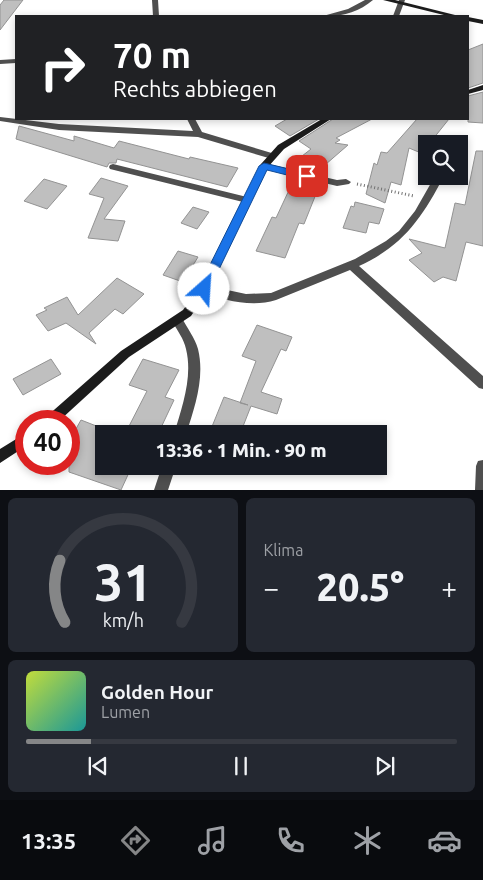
<!DOCTYPE html>
<html lang="de">
<meta charset="utf-8">
<style>
body{margin:0;font-family:Ubuntu,sans-serif;background:#242831;color:#f1f3f6;height:100vh;display:flex;flex-direction:column;font-size:19px;white-space:nowrap}
*{box-sizing:border-box;margin:0}
p{font-size:16px;color:#9ea1a6}
.icon{flex:none;width:28px;height:28px;fill:none;stroke:currentColor;stroke-width:2;stroke-linecap:round;stroke-linejoin:round}
.map{position:relative;height:490px;overflow:hidden}
.side{display:flex;flex-direction:column;gap:8px;padding:8px;background:#0d0f14;flex:1}
.side>*{flex:none}
.guide{position:absolute;left:15px;top:15px;width:454px;height:105px;border-radius:0px;box-shadow:0 2px 8px #0003;background:#202124;color:#fff;overflow:hidden}
.controls{position:absolute;left:418px;top:135px;display:grid;gap:10px}
.controls a{display:grid;place-items:center;width:50px;height:50px;border-radius:0px;background:#171b24;box-shadow:0 2px 8px #0003;font-size:25px}
.speed{position:absolute;left:15px;top:410px;display:flex;gap:10px;font-size:25px;font-weight:700;text-align:center}
.speed>*{display:grid;place-content:center;width:65px;height:65px;border-radius:50%;background:#171b24;box-shadow:0 2px 8px #0003;line-height:1}
.speed .limit{border:8px solid #d22;background:#fff;color:#111}
.pin{position:absolute;display:grid;place-items:center;width:42px;height:42px;color:#fff;margin:-21px;border-radius:10px;box-shadow:0 2px 8px #0006}
.me{position:absolute;width:55px;margin:-28px;rotate:26deg;stroke-linejoin:round;filter:drop-shadow(0 0 4px #0008)}
.turn{display:flex;align-items:center;gap:18px;height:105px;padding:0 15px;font-size:22px}
.turn .icon{width:65px;height:65px;stroke-width:2.5}
.turn b{display:block;font-size:35px;line-height:42px}
.big{font-size:38px;font-weight:800;line-height:1.1}
.side .tile{flex:1;display:flex;flex-direction:column;justify-content:center;gap:8px;min-width:0;padding:0 18px;border-radius:8px;background:#242831}
.side .dial{align-items:center;gap:0}
.dial svg{height:130px;overflow:visible;fill:none;stroke:#363941;stroke-width:7;stroke-linecap:round;text-anchor:middle}
.dial text{fill:#f1f3f6;stroke:none}
.song{display:flex;align-items:center;gap:15px}
.cover{width:60px;height:60px;border-radius:8px;background:linear-gradient(135deg,hsl(70 70% 55%),hsl(180 70% 35%))}
.played{height:5px;border-radius:2px;background:linear-gradient(90deg,#858687 15%,#363941 15%)}
.keys{display:flex;justify-content:space-around;direction:ltr}
.heat{display:flex;justify-content:space-between;align-items:center;font-size:28px;direction:ltr}
.side .tiles{flex:1;display:grid;gap:8px;grid-template-columns:1fr 1fr}
.tile:last-child{grid-column:span 2}
.trip{position:absolute;left:95px;top:425px;width:292px;height:50px;border-radius:0px;background:#171b24;box-shadow:0 2px 8px #0003;font-weight:800;line-height:50px;text-align:center}
.tab-bar{display:flex;height:80px;justify-content:space-around;align-items:center;background:#090b0e;color:#9ea1a6}
.tab-bar .icon{width:35px;height:35px}
.tab-bar .selected{color:#858687}
.tab-bar b{font-size:22px;color:#f1f3f6}
.map>svg:first-child{display:block}
</style>
<div class="map">
<svg width="483" height="490" viewBox="0 0 483 490">
<rect width="100%" height="100%" fill="#fff"/>
<path fill="#bfbfbf" stroke="#939393" d="M4,0H23L0,30V5Z
M483,44V83L468,88V50Z
M483,92V123L468,122V96Z
M287,119H319L290,136L275,126Z
M333,119H372L336,138L340,140L335,143L348,145L318,171L297,160L311,149L299,141Z
M417,119H449L429,144H426L421,153L409,148L401,185L391,182L385,203L366,194L374,163L377,165L381,152L387,153Z
M19,126L74,141V136L114,148L119,141L189,159L190,157L238,168L227,187L117,159L116,163H109L107,167L16,139Z
M476,151H483V246L466,242L456,281L443,277L434,282L409,260L422,253L409,239L445,248L455,203L465,205Z
M101,178L128,186L104,219L125,221L118,241L88,238L104,198L89,194Z
M44,179L67,186L47,209L24,201Z
M290,188L316,194L304,224L299,223L285,258L256,251L272,217L276,218Z
M355,202L384,209L379,224L369,222L366,233L343,228L351,206L354,207Z
M193,207L209,212L197,229L181,223Z
M178,251L198,257L183,282L163,275Z
M117,278L144,294L123,314L115,309L89,333L96,344L66,323L48,331L36,315L47,310L44,308L67,297L78,315Z
M257,325L292,337L286,351L281,349L261,392L282,399L277,414L251,406L240,434H209L224,397L248,405L240,403L256,361L242,356Z
M51,359L61,374L23,395L13,379Z
M143,359L179,370L165,397L174,400L158,434H125L147,391L129,385Z
M81,420L104,429V466H132L121,490L69,472V441Z"/>
<g fill="none" stroke-linecap="round" stroke-linejoin="round">
<path stroke="#717171" stroke-width="3" stroke-dasharray="1 2.5" stroke-linecap="butt" d="M357,184L414,196"/>
<path fill="#4f4f4f" fill-rule="evenodd" d="M0,117L59,124L193,131L187,119H195L202,132L275,154L276,156L272,159L198,137L59,130L0,121Z
M264,163L337,180L346,179L351,182L349,184L337,186L261,168L260,166L261,164Z
M113,164L247,197L252,200L247,203L110,169L109,167L110,165Z"/>
<path fill="#4f4f4f" fill-rule="evenodd" d="M152,0H158L159,16H153Z
M365,0H373C359,12 341,17 323,16L348,9Z
M399,0H405L399,16H393Z
M16,59V63L0,64V60Z
M435,176H444C422,218 403,246 359,266L483,376V389L479,388L350,270L276,300C251,308 224,300 200,292L199,289L200,286L204,285L246,294L271,293L355,259L386,241L399,231L415,211Z
M178,316L182,318C187,328 195,338 198,349C205,377 195,407 186,434H174C182,407 193,377 186,349C184,339 177,330 172,321L174,318Z
M483,460V490H475L476,466L478,461Z
M162,466H176L168,490H154Z"/>
<path fill="#1c1c1c" fill-rule="evenodd" d="M383,0H395L459,16H448Z
M468,17L483,20V24L468,21Z
M483,85V90L468,94V90Z
M322,119H331L284,149L268,167L209,289L191,316L129,357L59,421H44L46,417L121,351L183,310L200,287L261,164L278,145Z
M26,433V446L0,463V449Z"/>
</g>
<path fill="#1a73e8" stroke="#114b97" d="M264,163L310,174L312,176L307,180L267,170L208,292H199L198,289L259,166Z"/>
</svg>
<div class="controls">
<a><svg class="icon" aria-label="search" viewBox="0 0 24 24"><circle cx="10" cy="10" r="6"/><path d="M15 15l6 6"/></svg></a>
</div>
<div class="speed"><div class="limit">40</div></div>
<div class="pin" style="left:307px;top:176px;background:#d93025"><svg class="icon" aria-label="arrive" viewBox="0 0 24 24"><path d="M6 21V4h12l-3 4 3 4H6"/></svg></div>
<svg class="me" style="left:204px;top:289px" viewBox="-20 -20 40 40"><circle r="19" fill="#fff"/><path d="M0-13L10 11 0 6-10 11z" fill="#1a73e8"/></svg>
<div class="trip">13:36 · 1 Min. · 90 m</div>
<div class="guide">
<div class="turn"><svg class="icon" aria-label="right" viewBox="0 0 24 24"><path d="M7 20v-9h11M14 6l5 5-5 5"/></svg><div><b>70 m</b>Rechts abbiegen</div></div>
</div>
</div>
<section class="side">
<div class="tiles">
<div class="tile dial"><svg viewBox="0 0 100 80">
<path d="M14 69A42 42 0 1 1 86 69"/>
<path d="M14 69A42 42 0 0 1 11 31" stroke="#858687"/>
<text x="50" y="56" font-size="32" font-weight="700">31</text>
<text x="50" y="72" font-size="11">km/h</text>
</svg></div>
<div class="tile"><p>Klima</p>
<div class="heat"><a>−</a><b class="big">20.5°</b><a>+</a></div>
</div>
<div class="tile">
<div class="song"><i class="cover"></i><div><b>Golden Hour</b><p>Lumen</p></div></div>
<div class="played"></div>
<div class="keys"><svg class="icon" aria-label="previous" viewBox="0 0 24 24"><path d="M18 5L8 12l10 7zM5 5v14"/></svg><svg class="icon" aria-label="pause" viewBox="0 0 24 24"><path d="M8 5v14M16 5v14"/></svg><svg class="icon" aria-label="next" viewBox="0 0 24 24"><path d="M6 5l10 7-10 7zM19 5v14"/></svg></div>
</div>
</div>
</section>
<nav class="tab-bar">
<b>13:35</b>
<svg class="icon selected" aria-label="directions" viewBox="0 0 24 24"><path d="M12 3l9 9-9 9-9-9zM9 14v-3h6M13 9l2 2-2 2"/></svg>
<svg class="icon" aria-label="music" viewBox="0 0 24 24"><path d="M9 18V5l10-2v13"/><circle cx="6" cy="18" r="3"/><circle cx="16" cy="16" r="3"/></svg>
<svg class="icon" aria-label="phone" viewBox="0 0 24 24"><path d="M5 4h4l2 5-3 2q2 4 5 5l2-3 5 2v4C11 20 4 13 5 4z"/></svg>
<svg class="icon" aria-label="climate" viewBox="0 0 24 24"><path d="M12 3v18M4 7l16 10M4 17L20 7"/></svg>
<svg class="icon" aria-label="car" viewBox="0 0 24 24"><path d="M5 17H2v-5l4-1 3-4h7l3 4 3 1v5h-3M9 17h6M6 11h13"/><circle cx="7" cy="17" r="2"/><circle cx="17" cy="17" r="2"/></svg>
</nav>
